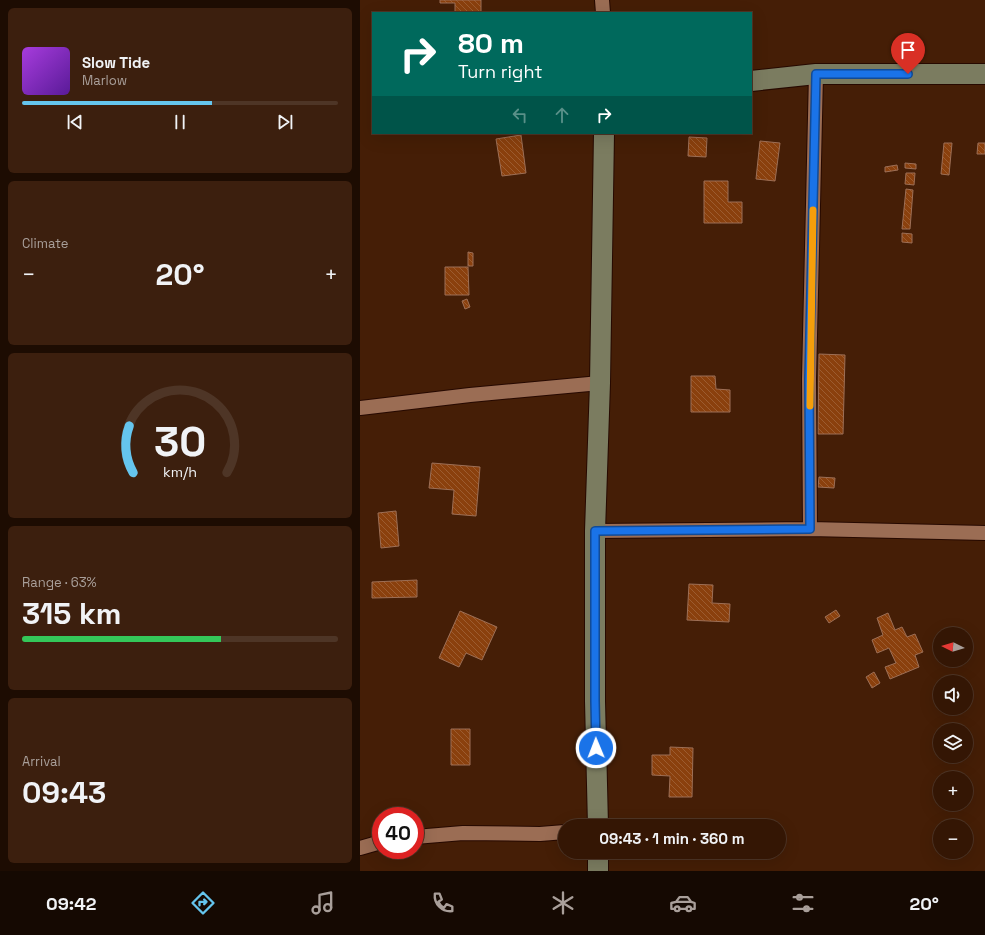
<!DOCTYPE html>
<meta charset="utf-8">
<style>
body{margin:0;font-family:"Space Grotesk",sans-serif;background:#3c1f0e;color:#f1f3f6;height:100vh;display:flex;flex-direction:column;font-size:15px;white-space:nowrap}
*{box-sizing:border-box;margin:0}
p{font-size:13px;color:#a99f9a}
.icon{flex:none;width:22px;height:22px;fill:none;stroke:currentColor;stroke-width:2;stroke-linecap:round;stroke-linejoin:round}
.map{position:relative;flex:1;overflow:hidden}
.drawer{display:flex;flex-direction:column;gap:8px;padding:8px;background:#1d0c02;width:360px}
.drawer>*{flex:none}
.banner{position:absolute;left:12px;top:12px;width:380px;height:122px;border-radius:0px;box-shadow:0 4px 16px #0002,0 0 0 1px #4e3526;background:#00695c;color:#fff;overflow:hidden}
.needle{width:26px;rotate:275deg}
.buttons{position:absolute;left:573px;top:627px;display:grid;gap:8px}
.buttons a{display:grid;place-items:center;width:40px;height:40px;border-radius:50%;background:#341604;box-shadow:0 4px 16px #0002,0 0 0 1px #4e3526;font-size:20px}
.speed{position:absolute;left:12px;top:807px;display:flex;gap:8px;font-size:20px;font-weight:700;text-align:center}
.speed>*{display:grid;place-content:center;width:52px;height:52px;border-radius:50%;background:#341604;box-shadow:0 4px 16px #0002,0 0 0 1px #4e3526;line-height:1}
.speed .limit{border:6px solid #d22;background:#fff;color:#111}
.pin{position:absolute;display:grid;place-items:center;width:34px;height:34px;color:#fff;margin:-41px -17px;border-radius:50% 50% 50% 0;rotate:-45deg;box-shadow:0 0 4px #0007}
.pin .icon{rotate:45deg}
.me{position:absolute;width:44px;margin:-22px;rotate:359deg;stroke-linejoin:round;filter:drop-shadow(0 0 3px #0008)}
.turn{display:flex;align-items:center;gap:14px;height:84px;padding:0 20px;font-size:18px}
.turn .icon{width:52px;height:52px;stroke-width:2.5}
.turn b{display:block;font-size:28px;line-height:34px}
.lanes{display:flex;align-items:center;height:38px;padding:0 20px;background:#0003;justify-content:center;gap:20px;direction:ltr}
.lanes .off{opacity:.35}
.big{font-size:30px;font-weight:800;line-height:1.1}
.drawer .tile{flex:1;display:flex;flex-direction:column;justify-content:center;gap:6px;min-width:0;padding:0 14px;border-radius:6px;background:#3c1f0e}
.drawer .dial{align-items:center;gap:0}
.dial svg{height:104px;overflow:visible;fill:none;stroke:#4e3526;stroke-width:7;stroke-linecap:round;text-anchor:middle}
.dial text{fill:#f1f3f6;stroke:none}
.song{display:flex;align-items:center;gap:12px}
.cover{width:48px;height:48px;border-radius:6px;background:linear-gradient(135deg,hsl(280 70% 55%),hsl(270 70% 35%))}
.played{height:4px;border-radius:2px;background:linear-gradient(90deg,#65c5ee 60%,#4e3526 60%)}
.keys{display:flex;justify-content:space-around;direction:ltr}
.heat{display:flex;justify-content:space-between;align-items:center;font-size:22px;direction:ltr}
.charge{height:6px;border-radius:3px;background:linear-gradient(90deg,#34c759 63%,#4e3526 0)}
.trip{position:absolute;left:198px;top:819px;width:228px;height:40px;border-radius:20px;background:#341604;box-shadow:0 4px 16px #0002,0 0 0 1px #4e3526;font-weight:800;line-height:40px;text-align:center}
.tab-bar{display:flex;height:64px;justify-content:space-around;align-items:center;background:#150902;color:#a99f9a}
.tab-bar .icon{width:28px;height:28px}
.tab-bar .current{color:#65c5ee}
.tab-bar b{font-size:18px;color:#f1f3f6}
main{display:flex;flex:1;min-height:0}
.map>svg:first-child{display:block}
</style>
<main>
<section class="drawer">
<div class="tile">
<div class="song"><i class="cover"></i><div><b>Slow Tide</b><p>Marlow</p></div></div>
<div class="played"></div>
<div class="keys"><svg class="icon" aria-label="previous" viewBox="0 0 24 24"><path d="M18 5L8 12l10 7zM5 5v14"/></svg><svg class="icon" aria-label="pause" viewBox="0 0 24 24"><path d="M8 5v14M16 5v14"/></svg><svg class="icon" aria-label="next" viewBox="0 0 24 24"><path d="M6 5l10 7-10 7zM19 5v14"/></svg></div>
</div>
<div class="tile"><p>Climate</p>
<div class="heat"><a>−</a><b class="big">20°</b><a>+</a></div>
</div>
<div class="tile dial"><svg viewBox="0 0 100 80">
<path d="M14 69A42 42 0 1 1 86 69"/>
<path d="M14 69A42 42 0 0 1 11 33" stroke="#65c5ee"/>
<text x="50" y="56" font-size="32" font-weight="700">30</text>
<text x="50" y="72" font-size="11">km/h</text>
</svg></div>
<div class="tile"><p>Range · 63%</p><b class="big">315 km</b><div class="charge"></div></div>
<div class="tile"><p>Arrival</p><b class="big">09:43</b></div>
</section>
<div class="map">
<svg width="625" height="871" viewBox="0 0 625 871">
<defs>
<pattern id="building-back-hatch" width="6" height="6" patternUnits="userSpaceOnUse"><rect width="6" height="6" fill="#8a400d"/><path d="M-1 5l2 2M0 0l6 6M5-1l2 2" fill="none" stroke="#9c5c30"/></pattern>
</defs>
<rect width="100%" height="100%" fill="#451e06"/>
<path fill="url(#building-back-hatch)" stroke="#9d6f56" d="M80,0H121V13H95V3H80Z
M161,135L166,173L142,176L136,139Z
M329,137L347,138L346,157L328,156Z
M400,141L420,143L415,181L396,179Z
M584,143H592L589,175L581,174Z
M618,143H625V154H617Z
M545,163L556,164V169L545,168Z
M537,165L538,170L525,172V167Z
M546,173H555L554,185L545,184Z
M344,181H368V202H382V223H344Z
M546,189L553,190L550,229H542Z
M542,233L552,234V243L542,242Z
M108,252L113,253V266H108Z
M85,267H108L109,295H85Z
M107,299L110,307L105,309L102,301Z
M459,354L485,355L483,434H458Z
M331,376H355L356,389L370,390V412H331Z
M72,463L120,467L116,516L92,514L94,490L69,488Z
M459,477L475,478L474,488L458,487Z
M36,511L39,546L21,548L18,513Z
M57,580V597L12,598V582Z
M329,584L353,585L352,603L370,604L369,622L327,620Z
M476,610L480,616L469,623L465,617Z
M100,611L137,627L122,660L106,653L99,667L79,658Z
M528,613L535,630L542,627L547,637L555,634L563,652L555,655L559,667L530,679L525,667L536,663L529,648L517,653L512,640L523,635L517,618Z
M514,672L520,683L512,688L506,677Z
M91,729H110V765H91Z
M310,747L333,748L332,797H309L310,776L292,775V755H310Z"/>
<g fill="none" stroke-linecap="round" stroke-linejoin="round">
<defs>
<path id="street" d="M242,0L243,13
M0,408L110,395L240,383
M450,529L449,379L456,74
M235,531L450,529L625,533
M55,837L103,833L180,834L205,832
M0,848L21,842"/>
<path id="secondary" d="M391,81L456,74H625
M238,826L235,701V531L240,383L244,133
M238,871V852"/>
</defs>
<use href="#street" stroke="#260900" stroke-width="16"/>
<use href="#secondary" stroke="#260900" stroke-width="22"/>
<use href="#street" stroke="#9b6d54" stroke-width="14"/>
<use href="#secondary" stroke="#7b7c60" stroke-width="20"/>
</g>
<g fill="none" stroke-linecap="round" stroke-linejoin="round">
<defs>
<path id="route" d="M236,748L235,701V531L450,529L449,379L456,74H548"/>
</defs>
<use href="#route" stroke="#114b97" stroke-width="10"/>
<use href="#route" stroke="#1a73e8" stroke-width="7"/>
<path stroke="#f59e0b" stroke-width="7" d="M450,406L453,210"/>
</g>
</svg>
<div class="buttons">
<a><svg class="needle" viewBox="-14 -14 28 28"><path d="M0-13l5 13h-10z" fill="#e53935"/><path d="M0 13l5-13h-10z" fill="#a99f9a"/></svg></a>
<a><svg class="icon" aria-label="sound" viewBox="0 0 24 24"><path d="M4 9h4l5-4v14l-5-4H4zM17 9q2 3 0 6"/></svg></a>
<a><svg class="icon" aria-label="layers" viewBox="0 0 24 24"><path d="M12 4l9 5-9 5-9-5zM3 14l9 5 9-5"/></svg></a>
<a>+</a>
<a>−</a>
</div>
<div class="speed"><div class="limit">40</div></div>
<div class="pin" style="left:548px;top:74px;background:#d93025"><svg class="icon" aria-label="arrive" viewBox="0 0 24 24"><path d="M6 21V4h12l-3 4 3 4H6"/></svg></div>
<svg class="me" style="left:236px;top:748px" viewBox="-20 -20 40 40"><circle r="17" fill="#1a73e8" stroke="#fff" stroke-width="3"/><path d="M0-11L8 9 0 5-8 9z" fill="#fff"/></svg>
<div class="trip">09:43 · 1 min · 360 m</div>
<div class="banner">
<div class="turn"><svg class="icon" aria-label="right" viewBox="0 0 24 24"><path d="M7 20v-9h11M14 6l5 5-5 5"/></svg><div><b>80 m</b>Turn right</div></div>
<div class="lanes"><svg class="icon off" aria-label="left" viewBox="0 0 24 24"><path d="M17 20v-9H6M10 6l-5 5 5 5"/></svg><svg class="icon off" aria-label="ahead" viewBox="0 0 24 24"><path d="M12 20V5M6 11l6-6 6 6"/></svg><svg class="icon" aria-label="right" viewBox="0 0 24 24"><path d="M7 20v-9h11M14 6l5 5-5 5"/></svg></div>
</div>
</div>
</main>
<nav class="tab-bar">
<b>09:42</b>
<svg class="icon current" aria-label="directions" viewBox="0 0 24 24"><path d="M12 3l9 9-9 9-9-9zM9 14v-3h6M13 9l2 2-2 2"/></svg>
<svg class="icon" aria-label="music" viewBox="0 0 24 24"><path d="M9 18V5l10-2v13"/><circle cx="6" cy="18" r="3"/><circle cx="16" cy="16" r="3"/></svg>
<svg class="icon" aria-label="phone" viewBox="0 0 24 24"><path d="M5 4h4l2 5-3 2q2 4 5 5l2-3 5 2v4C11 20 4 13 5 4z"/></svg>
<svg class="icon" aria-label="climate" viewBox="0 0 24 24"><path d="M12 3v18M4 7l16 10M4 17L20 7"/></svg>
<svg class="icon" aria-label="car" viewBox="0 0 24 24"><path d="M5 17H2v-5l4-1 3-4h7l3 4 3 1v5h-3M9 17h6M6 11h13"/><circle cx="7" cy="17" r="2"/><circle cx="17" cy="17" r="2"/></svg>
<svg class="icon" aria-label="filters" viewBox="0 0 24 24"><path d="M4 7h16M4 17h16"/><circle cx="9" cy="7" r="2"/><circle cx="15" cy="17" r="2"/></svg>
<b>20°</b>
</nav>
